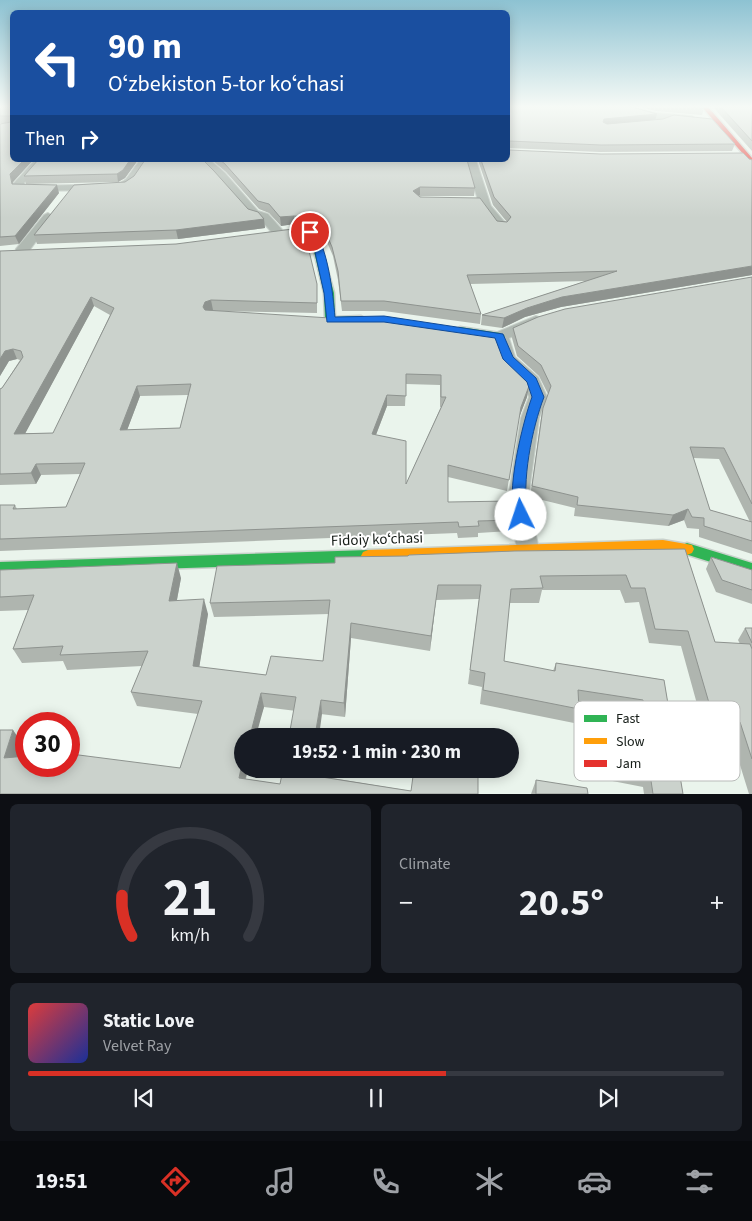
<!DOCTYPE html>
<meta charset="utf-8">
<style>
body{margin:0;font-family:"Source Sans 3",sans-serif;background:#20242c;color:#f1f3f6;height:100vh;display:flex;flex-direction:column;font-size:19px;white-space:nowrap}
*{box-sizing:border-box;margin:0}
p{font-size:16px;color:#9ea1a6}
.icon{flex:none;width:28px;height:28px;fill:none;stroke:currentColor;stroke-width:2;stroke-linecap:round;stroke-linejoin:round}
.map{position:relative;height:794px;overflow:hidden}
.details{display:flex;flex-direction:column;gap:10px;padding:10px;background:#0d0f14;flex:1}
.details>*{flex:none}
.guide{position:absolute;left:10px;top:10px;width:500px;height:152px;border-radius:8px;box-shadow:0 2px 12px #0003;background:#1a4fa0;color:#fff;overflow:hidden}
.speed{position:absolute;left:15px;top:712px;display:flex;gap:10px;font-size:25px;font-weight:700;text-align:center}
.speed>*{display:grid;place-content:center;width:65px;height:65px;border-radius:50%;background:#171b24;box-shadow:0 2px 12px #0003;line-height:1}
.speed .limit{border:8px solid #d22;background:#fff;color:#111}
.pin{position:absolute;display:grid;place-items:center;width:42px;height:42px;color:#fff;margin:-21px;border:2px solid #fff;border-radius:50%;box-shadow:0 1px 5px #0007}
.me{position:absolute;width:55px;margin:-28px;rotate:356deg;stroke-linejoin:round;filter:drop-shadow(0 0 4px #0008)}
.turn{display:flex;align-items:center;gap:18px;height:105px;padding:0 15px;font-size:22px}
.turn .icon{width:65px;height:65px;stroke-width:2.5}
.turn b{display:block;font-size:35px;line-height:42px}
.then{display:flex;align-items:center;height:48px;padding:0 15px;background:#0003;gap:10px;font-size:19px}
.big{font-size:38px;font-weight:700;line-height:1.1}
.details .tile{flex:1;display:flex;flex-direction:column;justify-content:center;gap:8px;min-width:0;padding:0 18px;border-radius:8px;background:#20242c}
.details .dial{align-items:center;gap:0}
.dial svg{height:130px;overflow:visible;fill:none;stroke:#363941;stroke-width:7;stroke-linecap:round;text-anchor:middle}
.dial text{fill:#f1f3f6;stroke:none}
.song{display:flex;align-items:center;gap:15px}
.cover{width:60px;height:60px;border-radius:8px;background:linear-gradient(135deg,hsl(0 70% 55%),hsl(230 70% 35%))}
.played{height:5px;border-radius:2px;background:linear-gradient(90deg,#d93025 60%,#363941 60%)}
.keys{display:flex;justify-content:space-around;direction:ltr}
.heat{display:flex;justify-content:space-between;align-items:center;font-size:28px;direction:ltr}
.details .tiles{flex:1;display:grid;gap:10px;grid-template-columns:1fr 1fr}
.tile:last-child{grid-column:span 2}
.trip{position:absolute;left:234px;top:728px;width:285px;height:50px;border-radius:25px;background:#171b24;box-shadow:0 2px 12px #0003;font-weight:700;line-height:50px;text-align:center}
.dock{display:flex;height:80px;justify-content:space-around;align-items:center;background:#090b0e;color:#9ea1a6}
.dock .icon{width:35px;height:35px}
.dock .current{color:#d93025}
.dock b{font-size:22px;color:#f1f3f6}
.map>svg:first-child{display:block}
</style>
<div class="map">
<svg width="752" height="794" viewBox="0 0 752 794">
<rect width="100%" height="100%" fill="#eaf4ec"/>
<g fill="none" stroke-linecap="round" stroke-linejoin="round">
<defs>
<path id="street" d="M614,107H629L656,113L692,116L696,119L692,122L656,119Z
M35,160H45L24,183L25,186L119,184L126,179L140,160H150L134,183L122,190L16,191L14,183Z
M202,160H210L225,173L258,211L268,214L285,233L283,236H275L260,219L250,216L217,177L203,164Z
M466,160H476L491,206L508,226L506,229H498L480,207Z
M48,213L54,217L26,255H16L15,252L16,249L44,215Z
M536,316L541,318L544,321L541,324L509,338L515,357L538,377L547,397L539,418L528,500L539,549L536,555L528,558L520,555L517,549L508,500L521,418L529,397L524,383L500,359L492,336L495,333Z"/>
<path id="fast" d="M304,229L318,234L334,293L335,317L361,316L366,319L364,321L330,323L325,320L324,293L310,235L304,233L271,236L267,234L271,232Z
M460,327L500,333L505,336L500,339L457,332L455,330Z
M687,543L752,563V575L682,553L680,549L682,545Z
M368,550L373,552L375,556L373,560L368,562L0,574V562Z"/>
<path id="slow" d="M663,540L692,545L694,549L692,553L687,555L663,552L368,562L363,560L361,556L363,552L368,550Z"/>
<path id="jam" d="M702,107H708L752,158V164Z"/>
</defs>
<use href="#street" stroke="#c9d1cb" stroke-width="2"/>
<use href="#fast" stroke="#c9d1cb" stroke-width="3"/>
<use href="#slow" stroke="#c9d1cb" stroke-width="3"/>
<use href="#jam" stroke="#c9d1cb" stroke-width="3"/>
<use href="#street" fill="#b0b9b2" fill-rule="evenodd"/>
<use href="#fast" fill="#30b455" fill-rule="evenodd"/>
<use href="#slow" fill="#ff9f0a" fill-rule="evenodd"/>
<use href="#jam" fill="#e5322d" fill-rule="evenodd"/>
</g>
<path fill="#afb5af" fill-rule="evenodd" d="M0,107H12V160H33L13,182V184L59,193L19,244L0,246V124L9,123H0Z
M508,107L657,114L655,120L735,144L732,151L600,152L508,148V149L752,275L561,307L525,317L502,328L481,325L482,315L586,281L470,284L481,314L480,324L384,311H342L338,280L333,256L324,235L317,227L294,224L281,226L269,213L259,209L226,172L212,160H467L475,188L474,196H419L497,221L507,222L493,205L478,160H508Z
M638,107H704V108L702,115L656,111Z
M713,107H752V151Z
M138,160L125,178L118,182L26,184L24,176Z
M134,176L248,209L264,219L265,228L178,239L37,244L34,235L125,182Z
M0,251L317,293V313L211,311L500,350L527,397L519,417L507,491L448,477V502L514,520L512,531L478,533V537L458,538L457,533L0,551V505H15L17,509L66,507L80,474L41,475L36,484L0,485V389L2,388L20,360L17,359L9,361L0,376ZM94,306L110,315L53,433H25ZM406,384L440,385V407H441L406,484L376,435L387,406H405ZM188,395L180,428L127,430L140,396Z
M752,277V554L699,537V529L687,528L684,520L668,526L574,516L575,508L530,497L541,418L543,408L548,394L539,376L517,356L512,338L513,328ZM693,458L719,459L750,522L710,510Z
M685,549L715,642L740,644L738,640L745,628H752V794H749L731,736L705,733L681,646L649,643L639,602L625,603L620,590H542L539,603H509L504,661L553,671L556,663L664,680L683,794H644L643,787L592,777L590,742L595,728L639,736L636,714L579,705V709L574,723L480,704L482,687L468,684L479,599L436,600L430,651L351,638L345,717L264,707L242,769H248L246,779L280,784L314,769L313,775L411,791L478,794H0L22,743L18,757L180,768L198,714L137,706L131,692L142,666L67,670L63,661L22,663L13,649L28,610L0,611V570L181,578L177,600L208,614L199,667L266,675L323,661L329,614L214,617L210,603L335,563L408,556Z
M711,557L752,570V604L716,592L706,569Z
M536,780L588,794H531Z"/>
<path fill="#8e938f" d="M657,114L655,121L603,126V122L604,119Z
M24,160H33L13,182L15,192L10,174Z
M130,160H138L125,178L118,182L117,174Z
M57,185L59,193L19,244L15,236Z
M420,187V195L412,199L413,191Z
M294,216V224L281,226L280,217Z
M264,219L265,228L178,239L176,230Z
M752,266V275L561,307L525,317L502,328L504,318L527,308L562,297Z
M91,297L94,306L19,445L14,434Z
M211,300L213,310L206,312L203,307L205,302Z
M13,349L17,359L9,361L0,376V359L5,351Z
M137,386L140,396L123,441L120,430Z
M529,386L527,397L519,418L521,407Z
M387,395V406L372,445V434Z
M36,464L41,475L36,484L31,473Z
M688,509L684,520L668,526L673,515Z
M177,563L181,578L174,615L169,601Z
M438,585L436,600L430,651L431,636Z
M204,599L208,614L197,681L193,666Z
M351,623V638L345,717L344,703Z
M261,693L264,707L256,736H250Z
M321,700L322,714L319,736H315Z
M13,730L22,743L13,771L4,758Z
M242,764V769H248L242,791L239,778Z
M310,769H314L311,788L309,775Z"/>
<path fill="#cbd2cc" stroke="#8e938f" fill-rule="evenodd" d="M0,107H12V160H24L10,174L12,184L57,185L15,236L0,237V124L11,122V116H0Z
M508,107H632L657,114L604,119L603,122L607,124L663,119L674,115L712,119L735,144L601,145L509,141L508,147Z
M688,107H704V108Z
M721,107H752V141Z
M508,149L509,150L601,154L743,153L749,159L752,160V266L562,297L527,308L504,318L482,315L617,271L467,275L481,314L384,301H341L338,271L332,247L323,226L317,218L294,216L280,217L269,204L258,201L225,164L220,160H467L475,188L420,187L413,191L420,197L480,198L497,221L507,222L511,217L494,197L481,160H508Z
M38,160H130L123,170L117,174L24,176Z
M145,160H203L214,171L248,209L258,212L264,219L176,230L34,235L74,185L125,182L134,176Z
M293,229L304,230L317,284V303L211,300L205,302L203,307L205,310L330,318L384,317L494,334L500,350L524,374L529,386L521,407L509,480L448,465V502L510,501L514,520L478,521L479,526L459,527L458,522L0,539V505H15L13,509L66,507L85,463L36,464L31,473L0,474V389L2,388L23,357L21,351L13,349L5,351L0,359V251L176,244ZM91,297L114,308L53,433L14,434ZM406,374L441,375V397H446L406,484V441L372,434L387,395L406,396ZM191,384L180,428L120,430L137,386Z
M752,277V504L724,448L690,447L710,510L752,522V541L704,526V518L692,517L688,509L673,515L577,505L578,497L532,486L543,408L551,386L541,365L518,346L513,328L538,317L565,309Z
M685,549L715,642L750,644L752,649V759L740,722L714,720L688,631L655,629L645,588H631L626,575L540,576L543,588L511,589L504,661L555,671L556,663L664,680L683,794H653L650,774L597,764L595,728L648,738L643,700L578,690L579,709L483,690L485,673L470,670L481,585H438L431,636L351,623L344,703L321,700L315,736H289L296,697L261,693L250,736H242V764L239,778L280,784L283,769H310L309,775L411,791L414,769H478V794H0V730H13L4,758L26,756V766H69V754H71L180,768L202,701L131,692L148,651L60,655L63,646L13,649L34,595L0,597V570L177,563L169,601L204,599L193,666L266,675L271,656L323,661L330,600L210,603L217,566L335,563V557L408,556L409,555L515,551Z
M711,557L752,570V590L722,580Z
M745,628H752V643Z
M536,780L587,788L588,794H536Z"/>
<linearGradient id="sky" x2="0" y2="1"><stop stop-color="#8dc2d2"/><stop offset="0.49" stop-color="#f6faf6"/><stop offset="1" stop-color="#f6faf6" stop-opacity="0"/></linearGradient>
<rect width="752" height="218" fill="url(#sky)"/>
<path fill="#1a73e8" stroke="#114b97" d="M307,230H313C328,246 333,295 335,317L384,316L503,334L513,357L536,378L544,397C532,428 521,483 528,515L526,519L521,521L516,519C504,497 523,421 532,397L527,382L503,359L495,338L384,322H327L324,293L312,239L306,232Z"/>
<g text-anchor="middle" stroke-width="4" stroke-linejoin="round" paint-order="stroke">
<g font-size="15" fill="#151c17" stroke="#fff">
<text transform="translate(377 539) rotate(-2)" y="5">Fidoiy koʻchasi</text>
</g>
</g>
<rect x="574" y="701" width="166" height="80" rx="8" fill="#fff" stroke="#b9bbb9" stroke-width="1"/>
<rect x="584" y="715" width="23" height="7" fill="#30b455"/>
<rect x="584" y="738" width="23" height="6" fill="#ff9f0a"/>
<rect x="584" y="760" width="23" height="7" fill="#e5322d"/>
<g font-size="14" fill="#151c17">
<text x="616" y="723">Fast</text>
<text x="616" y="746">Slow</text>
<text x="616" y="768">Jam</text>
</g>
</svg>
<div class="speed"><div class="limit">30</div></div>
<div class="pin" style="left:310px;top:232px;background:#d93025"><svg class="icon" aria-label="arrive" viewBox="0 0 24 24"><path d="M6 21V4h12l-3 4 3 4H6"/></svg></div>
<svg class="me" style="left:521px;top:515px" viewBox="-20 -20 40 40"><circle r="19" fill="#fff"/><path d="M0-13L10 11 0 6-10 11z" fill="#1a73e8"/></svg>
<div class="trip">19:52 · 1 min · 230 m</div>
<div class="guide">
<div class="turn"><svg class="icon" aria-label="left" viewBox="0 0 24 24"><path d="M17 20v-9H6M10 6l-5 5 5 5"/></svg><div><b>90 m</b>Oʻzbekiston 5-tor koʻchasi</div></div>
<div class="then">Then<svg class="icon" aria-label="right" viewBox="0 0 24 24"><path d="M7 20v-9h11M14 6l5 5-5 5"/></svg></div>
</div>
</div>
<section class="details">
<div class="tiles">
<div class="tile dial"><svg viewBox="0 0 100 80">
<path d="M14 69A42 42 0 1 1 86 69"/>
<path d="M14 69A42 42 0 0 1 8 44" stroke="#d93025"/>
<text x="50" y="56" font-size="32" font-weight="700">21</text>
<text x="50" y="72" font-size="11">km/h</text>
</svg></div>
<div class="tile"><p>Climate</p>
<div class="heat"><a>−</a><b class="big">20.5°</b><a>+</a></div>
</div>
<div class="tile">
<div class="song"><i class="cover"></i><div><b>Static Love</b><p>Velvet Ray</p></div></div>
<div class="played"></div>
<div class="keys"><svg class="icon" aria-label="previous" viewBox="0 0 24 24"><path d="M18 5L8 12l10 7zM5 5v14"/></svg><svg class="icon" aria-label="pause" viewBox="0 0 24 24"><path d="M8 5v14M16 5v14"/></svg><svg class="icon" aria-label="next" viewBox="0 0 24 24"><path d="M6 5l10 7-10 7zM19 5v14"/></svg></div>
</div>
</div>
</section>
<nav class="dock">
<b>19:51</b>
<svg class="icon current" aria-label="directions" viewBox="0 0 24 24"><path d="M12 3l9 9-9 9-9-9zM9 14v-3h6M13 9l2 2-2 2"/></svg>
<svg class="icon" aria-label="music" viewBox="0 0 24 24"><path d="M9 18V5l10-2v13"/><circle cx="6" cy="18" r="3"/><circle cx="16" cy="16" r="3"/></svg>
<svg class="icon" aria-label="phone" viewBox="0 0 24 24"><path d="M5 4h4l2 5-3 2q2 4 5 5l2-3 5 2v4C11 20 4 13 5 4z"/></svg>
<svg class="icon" aria-label="climate" viewBox="0 0 24 24"><path d="M12 3v18M4 7l16 10M4 17L20 7"/></svg>
<svg class="icon" aria-label="car" viewBox="0 0 24 24"><path d="M5 17H2v-5l4-1 3-4h7l3 4 3 1v5h-3M9 17h6M6 11h13"/><circle cx="7" cy="17" r="2"/><circle cx="17" cy="17" r="2"/></svg>
<svg class="icon" aria-label="filters" viewBox="0 0 24 24"><path d="M4 7h16M4 17h16"/><circle cx="9" cy="7" r="2"/><circle cx="15" cy="17" r="2"/></svg>
</nav>
